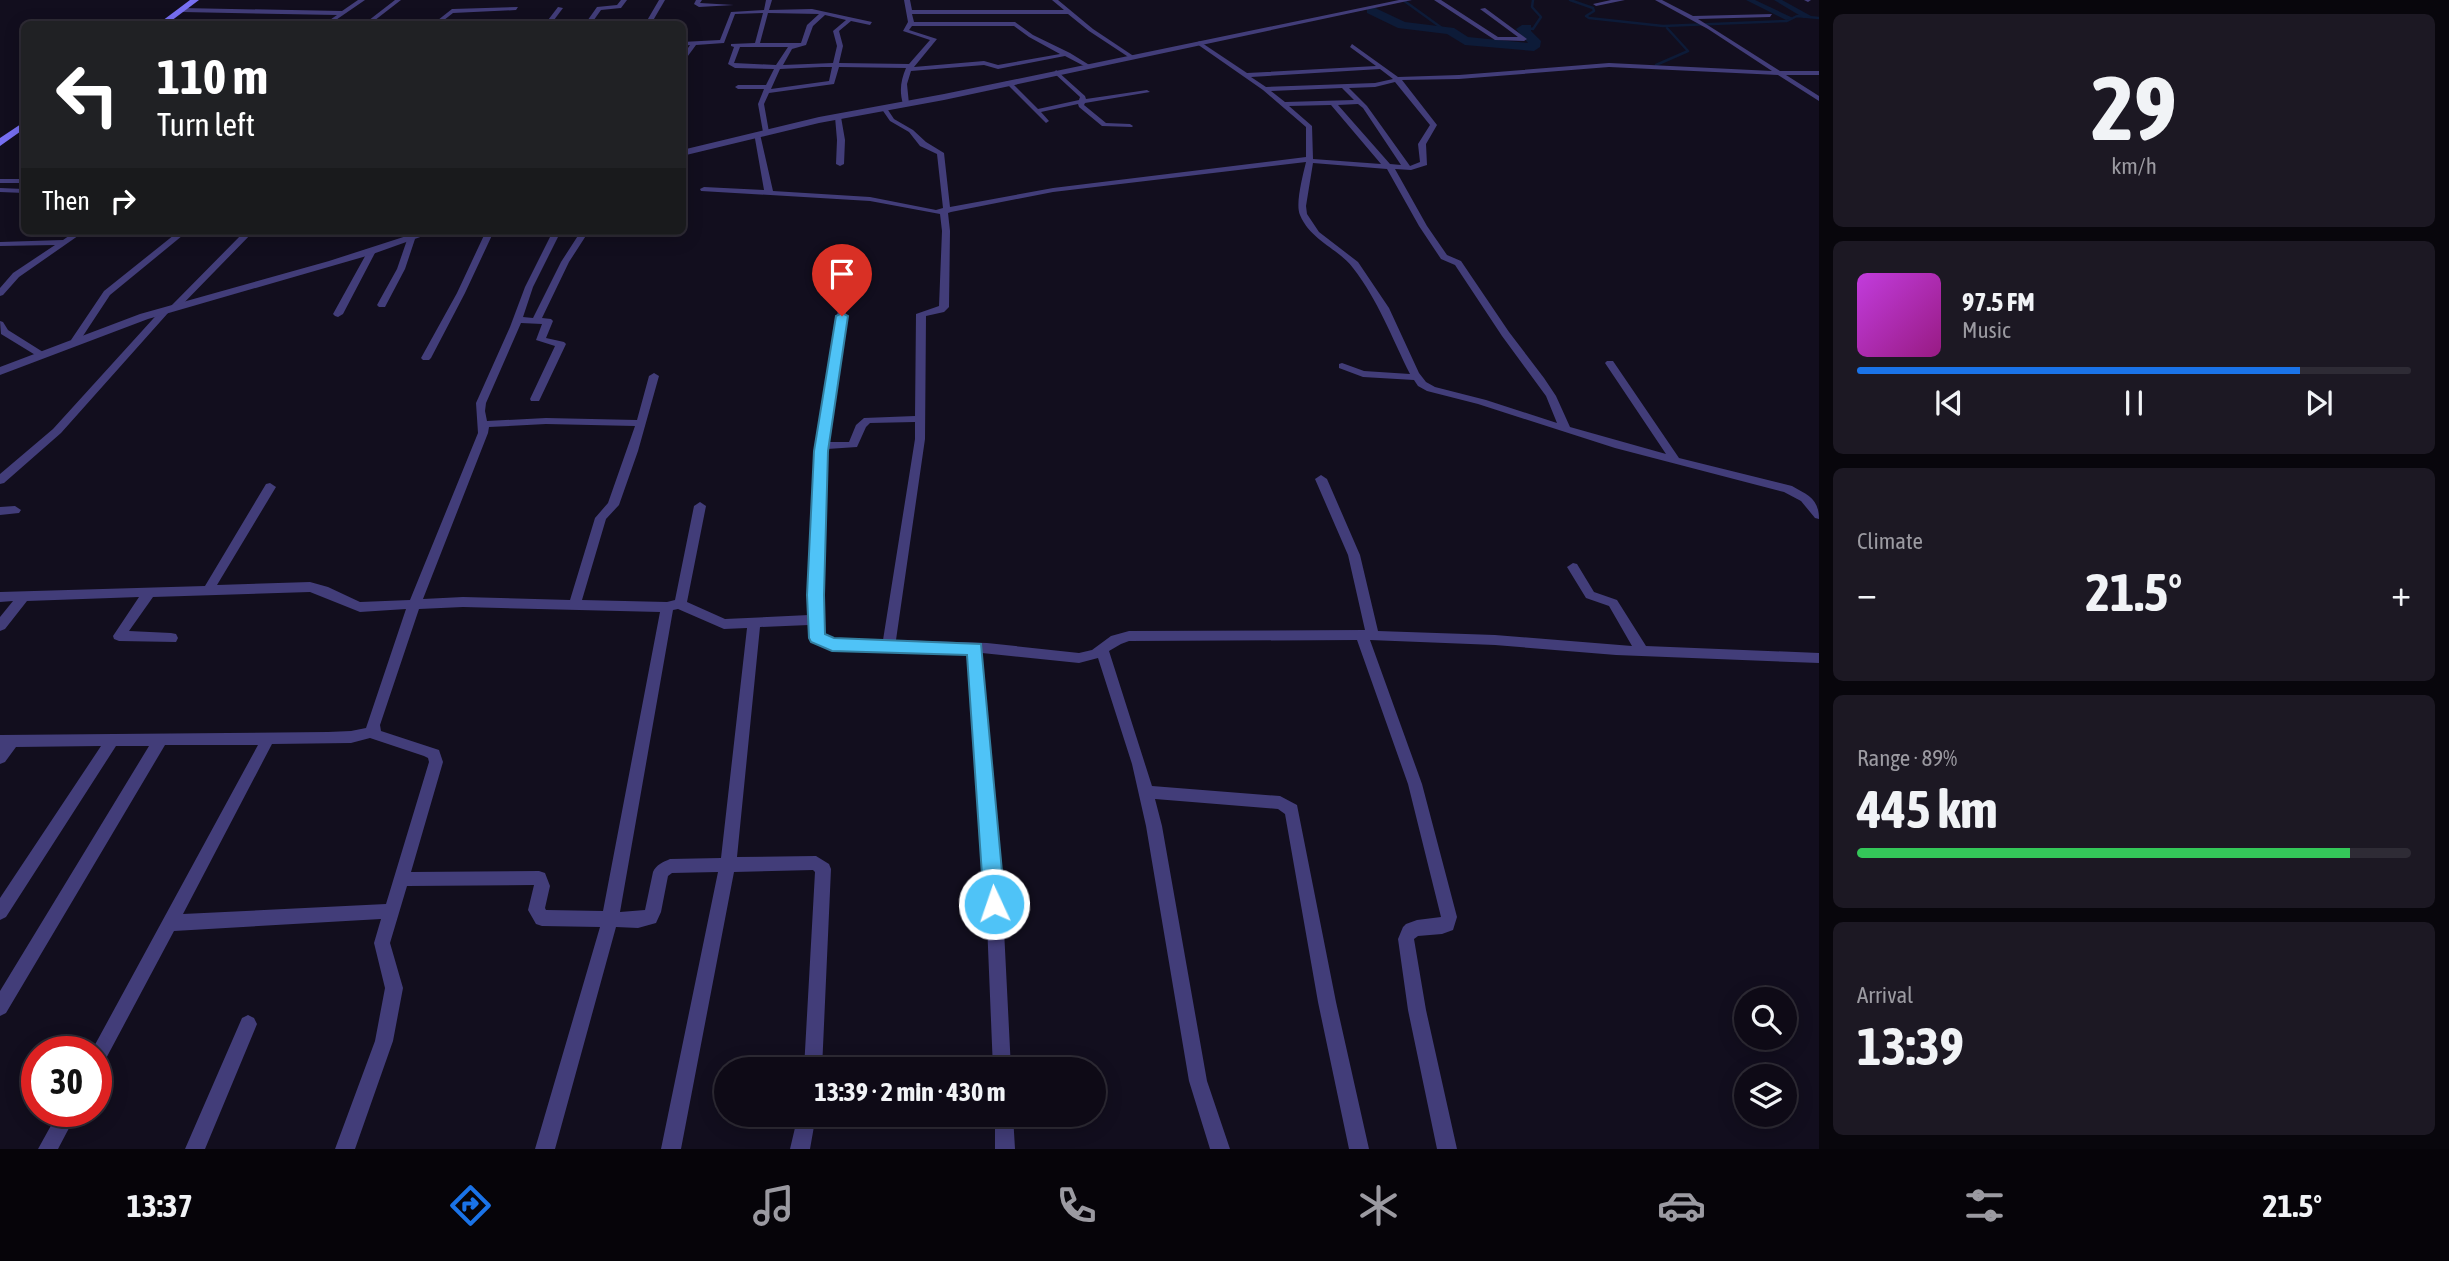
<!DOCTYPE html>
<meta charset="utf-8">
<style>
body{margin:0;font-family:"Asap Condensed",sans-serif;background:#1c1823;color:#f1f3f6;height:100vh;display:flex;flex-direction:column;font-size:26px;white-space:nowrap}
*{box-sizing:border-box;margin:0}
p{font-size:23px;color:#9b9aa1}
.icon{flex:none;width:38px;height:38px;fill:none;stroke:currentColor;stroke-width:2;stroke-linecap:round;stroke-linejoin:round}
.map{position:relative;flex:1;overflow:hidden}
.panel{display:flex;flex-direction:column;gap:14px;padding:14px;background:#08060c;width:630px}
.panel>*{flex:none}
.top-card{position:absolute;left:21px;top:21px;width:665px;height:214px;border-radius:10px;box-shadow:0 4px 18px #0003,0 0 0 2px #2e2b35;background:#202124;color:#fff;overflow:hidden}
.controls{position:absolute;left:1734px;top:987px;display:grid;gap:14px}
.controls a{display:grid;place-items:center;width:63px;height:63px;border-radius:50%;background:#0e0a16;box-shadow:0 4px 18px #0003,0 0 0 2px #2e2b35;font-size:35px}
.speed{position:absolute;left:21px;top:1036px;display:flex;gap:14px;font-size:35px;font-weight:700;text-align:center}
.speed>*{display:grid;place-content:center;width:91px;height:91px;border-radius:50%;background:#0e0a16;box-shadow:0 4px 18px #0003,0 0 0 2px #2e2b35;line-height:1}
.speed .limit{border:10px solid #d22;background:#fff;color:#111}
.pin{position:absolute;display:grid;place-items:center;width:60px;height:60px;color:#fff;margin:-72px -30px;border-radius:50% 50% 50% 0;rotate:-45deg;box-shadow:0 0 7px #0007}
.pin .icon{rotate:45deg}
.me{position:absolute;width:77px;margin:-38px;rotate:357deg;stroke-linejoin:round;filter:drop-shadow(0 0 5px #0008)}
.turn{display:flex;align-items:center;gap:24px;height:147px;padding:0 21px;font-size:32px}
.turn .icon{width:91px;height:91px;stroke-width:2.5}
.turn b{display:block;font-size:49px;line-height:60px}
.then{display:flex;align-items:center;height:66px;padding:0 21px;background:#0003;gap:14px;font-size:26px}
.big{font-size:52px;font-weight:700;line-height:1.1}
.panel .card{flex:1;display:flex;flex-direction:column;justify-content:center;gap:10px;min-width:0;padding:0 24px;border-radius:10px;background:#1c1823}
.panel .dial{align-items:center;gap:0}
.dial b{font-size:91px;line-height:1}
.song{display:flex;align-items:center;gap:21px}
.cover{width:84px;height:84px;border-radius:10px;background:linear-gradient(135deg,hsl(290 70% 55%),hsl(310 70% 35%))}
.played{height:7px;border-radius:4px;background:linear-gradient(90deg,#1a73e8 80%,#2e2b35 80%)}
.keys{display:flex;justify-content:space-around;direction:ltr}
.heat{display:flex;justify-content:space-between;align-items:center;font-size:38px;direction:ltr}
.charge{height:10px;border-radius:5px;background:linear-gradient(90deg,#34c759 89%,#2e2b35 0)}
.trip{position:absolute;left:714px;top:1057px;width:392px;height:70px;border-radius:35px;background:#0e0a16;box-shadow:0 4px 18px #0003,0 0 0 2px #2e2b35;font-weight:700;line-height:70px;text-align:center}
.menu{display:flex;height:112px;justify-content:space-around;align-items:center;background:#060409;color:#9b9aa1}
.menu .icon{width:49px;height:49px}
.menu .current{color:#1a73e8}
.menu b{font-size:32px;color:#f1f3f6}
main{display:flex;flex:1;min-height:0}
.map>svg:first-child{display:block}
</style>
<main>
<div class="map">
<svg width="1819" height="1149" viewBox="0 0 1819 1149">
<rect width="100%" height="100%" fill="#120e1e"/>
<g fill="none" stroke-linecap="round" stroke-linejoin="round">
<path stroke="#0d1b38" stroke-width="2.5" d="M1403,0L1446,31
M1570,0L1593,8L1594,11L1586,16L1589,18L1663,26L1787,21L1797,16L1819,18
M1527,28L1533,29L1541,17L1532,7L1533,0
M1656,65L1688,51L1667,28"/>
<path fill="#0d1b38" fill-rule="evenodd" d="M1746,0H1755L1793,18L1786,20Z
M1774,0H1782L1811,16L1804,18Z"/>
<path fill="#0d1b38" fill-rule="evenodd" d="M1371,6L1405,22L1454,28L1468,37L1528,43L1516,29L1522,25H1531V31L1541,41L1540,47L1534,51L1465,45L1447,34L1398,28L1367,13V7Z"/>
<path fill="#423d79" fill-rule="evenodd" d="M358,0H365L330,24H324L337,15L182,12L179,10L182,8L342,11Z
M395,0H401L370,24H364Z
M621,0H627L621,8L601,10L591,24H585L597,7L617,5Z
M659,0H665L651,24H645Z
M696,0H702L700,3L734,5L699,7L694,4Z
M766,0H772L769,10L812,9L872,22L870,25L851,21L839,31L843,46L839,63L909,64L930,40L903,31L908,22L904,0H910L912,10H1064L1052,0H1058L1093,29L1135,57L1130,58L1089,31L1068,14H912L914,22H1015L1033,35L1070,53L1091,66L1086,67L1065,56L998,69L984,65L911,71L907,84L909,104L906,106L903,104C899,90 901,80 906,68L839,67L834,84L769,93L764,104L769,132L766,134L763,132L758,104L764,89H738L735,87L738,85H766L774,69L735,68L728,64L734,47L731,46V44L755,43L763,13L735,14L724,43L696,45L682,64V57L690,45L682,46V42L720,40L731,12L764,10ZM768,13L819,14L807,25L801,43H760ZM825,15L846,20L833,31L837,46L833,63L783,65L792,49L806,45L813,26ZM912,26H1014L1029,37L1060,54L998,65L984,61L914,67L937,39L909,30ZM740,47H788L776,65L734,63ZM822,67H832L829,81L771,89L780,69Z
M1434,0H1441L1498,37H1518L1480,9L1485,8L1527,39L1524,41L1495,40Z
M1611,0H1625L1596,6L1593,4Z
M1655,0H1662L1693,16L1772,14L1770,17L1698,19L1780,71H1819V75H1786L1819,96V101L1778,75L1609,67L1459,79L1402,80L1437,125L1426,144L1427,165L1411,170L1395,169L1427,226L1447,255L1461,261L1509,332L1544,378L1556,396L1570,427L1666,454L1605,363L1607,361H1613L1679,458L1792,486C1808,495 1819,499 1819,519L1815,518L1801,501L1784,492L1615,448L1478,404L1427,391L1418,386L1414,380L1363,377L1339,368V364L1342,363L1364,371L1410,374C1392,338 1378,300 1353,268C1338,248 1311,241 1300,215C1295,204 1303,175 1306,162L1053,192L951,212L948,213L950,231L949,307L944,312L926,316L925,439L896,640L987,643L1079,653L1092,650L1111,636L1129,631L1365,630L1348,555L1315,479L1321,475L1327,479L1360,555L1378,631L1495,635L1632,646L1609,606L1586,598L1567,567L1573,563L1577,564L1594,592L1617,600L1646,646L1819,653V663L1616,655L1495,645L1370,640L1422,784L1457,917L1453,930L1442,934L1418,936L1414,939L1426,1010L1457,1149H1437L1408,1010L1398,939L1403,927L1406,924L1417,920L1441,917L1408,784L1357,640L1129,641L1121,644L1109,651L1152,786L1280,796L1297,805L1336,1002L1369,1149H1349L1318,1002L1285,814L1278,809L1155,799L1162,826L1207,1081L1230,1149H1210L1189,1081L1146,826L1132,764L1098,658L1079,663L982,653L1000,850L1011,1069H993L984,850L969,652L825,648L812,641L809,625L760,627L737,857L816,856L829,864L831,869L822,1069H804L815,872L813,870L734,872L681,1149H661L718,872L672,873L668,876L661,912L656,923L638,928L616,927L555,1149H535L600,927L542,926L536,924L528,910L534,885L407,886L390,943L403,988L393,1041L355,1149H335L375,1041L385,988L374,943L381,919L174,931L102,1066L96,1069V1052H91L258,745H165L6,1013L0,1016V991L149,746H116L6,917L0,920V898L101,746L16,747L5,762L0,764V735L328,732L351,731L366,728L406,609L360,612L310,592L153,597L129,631L171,633L176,634L178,638L176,642L119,641L114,639L113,636L139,597L27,601L5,629L0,631V617L13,601L0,602V592L205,586L266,484L270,483L276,487L217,585L310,582L328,587L360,602L410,600L478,433L476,403L510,327L525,287L553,231H561L533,287L523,317L533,318L561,262L581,231H589L569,262L542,318L551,319L553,321L546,338L564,342L566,344L540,399L539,401H531L530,399L555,346L536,340L542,324L521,323L486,403L485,411L487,421L546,418L637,420L649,376L654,373L659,376L638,451L619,505L606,519L582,600L667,602L675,600L694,506L700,502L706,506L687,602L725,619L809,615L816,451L841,290L845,287L849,290L828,442H849L856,425L864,418L915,416L916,314L939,306L942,231L940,214L870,201L701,191L700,189L704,187L764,190L754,133L760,134L773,191L870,197L936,210L943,208L937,154L920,146L909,132L890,121L881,108L882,107H886L894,119L913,130L926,142L944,153L950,207L1053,188L1306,157V127L1263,90L1197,44L1199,41L1247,73L1376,66L1350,47L1352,44L1398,77L1459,75L1609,63L1772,71L1708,29ZM1380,69L1393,79L1375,83L1266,87L1251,77ZM1395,82L1430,125L1418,144L1420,162L1410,166L1367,106L1349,88L1375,87ZM1342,88L1354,100L1285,102L1271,91ZM1358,104L1363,108L1401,165L1390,164L1338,105ZM1331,105L1381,164L1313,159L1312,126L1289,106ZM1313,163L1387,169L1419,226L1441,259L1455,265L1502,336L1546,396L1557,423L1486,400L1435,387L1426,382L1419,373L1389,308L1358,262L1319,232L1307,214L1306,206ZM915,422V439L883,640L828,638L823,635L821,620L827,449L857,447L866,427L870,423ZM546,424L635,426L608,503L595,518L570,600L463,597L423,599L488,433L489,427ZM463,607L660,612L603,911L546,910L545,908L550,886L545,873L539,871L411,872L443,762L439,750L381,731L380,725L419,609ZM678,609L724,629L747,628L721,858L670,859C663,862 656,865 653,872L645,910L620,912L673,610ZM370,738L424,756L428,758L429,762L386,904L183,914L272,744L351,743Z
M1804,0H1811L1808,2Z
M518,7L516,10L453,13L439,24H433L452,9Z
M558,7L563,8L551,24H545Z
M1056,70L1085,96L1086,99L1147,90L1150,92L1085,103L1084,105L1106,123L1130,124L1133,126L1132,127L1102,126L1079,107L1078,104L1041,112L1049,121L1046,123L1005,82L1010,81L1038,109L1079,100L1080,97L1054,73Z
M838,115L841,117L845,140L844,164L840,166L836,164L837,140L835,117Z
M0,179H24V183H0Z
M0,188L24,189V193L0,192Z
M76,231H85L19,277L3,295L0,296V288L13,273L55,245L0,246V242L63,240Z
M179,231H188L110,295L79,342H73L71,340L104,291Z
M245,231H254L177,310H171V306Z
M486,231H494L465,293L431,358L429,360H423L421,358L457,293Z
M408,237L415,239L405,269L385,307H379L377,305L397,269Z
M369,249L376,251L343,314L338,317L335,316L333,314Z
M165,308L170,311L168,313L61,433L4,483L0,484V474L53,429L162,309Z
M0,321L3,322L8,330L43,352V356H37L1,334Z
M15,506L21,510L19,513L0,515V507Z
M248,1015L254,1018L257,1024L205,1149H185L242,1018Z
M59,1111H78L58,1149H38Z
M798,1115H816L810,1149H790Z
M995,1115H1013L1015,1149H995Z"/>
<path fill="#423d79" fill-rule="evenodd" d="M1399,0H1412L944,100L819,123L682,156V150L819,117L944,94Z
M422,231H437L370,255L148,319L0,375V367L140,314L329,261Z"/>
<path fill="#776ff2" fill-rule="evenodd" d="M190,0H199L167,24H158Z
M24,122V129L0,146V138Z"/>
</g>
<path fill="#4fc3f7" stroke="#337fa1" stroke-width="2" d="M842,313L848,316L828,451L824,595L825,634L834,638L981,644L1005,904L1002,911L994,914L987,911L984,904L967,655L832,651L811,642L809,638L807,595L814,451L836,316Z"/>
</svg>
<div class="controls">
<a><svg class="icon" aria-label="search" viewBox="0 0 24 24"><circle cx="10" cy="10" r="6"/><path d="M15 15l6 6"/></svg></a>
<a><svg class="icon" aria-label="layers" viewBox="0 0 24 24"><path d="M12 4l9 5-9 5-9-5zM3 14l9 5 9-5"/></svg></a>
</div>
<div class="speed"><div class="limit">30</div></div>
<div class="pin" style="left:842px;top:316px;background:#d93025"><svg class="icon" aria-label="arrive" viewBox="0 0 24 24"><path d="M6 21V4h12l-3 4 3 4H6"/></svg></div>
<svg class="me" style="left:994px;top:904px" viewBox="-20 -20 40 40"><circle r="17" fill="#4fc3f7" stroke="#fff" stroke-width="3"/><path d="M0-11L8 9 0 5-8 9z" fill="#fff"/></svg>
<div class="trip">13:39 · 2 min · 430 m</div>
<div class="top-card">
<div class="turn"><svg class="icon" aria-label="left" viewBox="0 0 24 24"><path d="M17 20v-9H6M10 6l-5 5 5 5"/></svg><div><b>110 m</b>Turn left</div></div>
<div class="then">Then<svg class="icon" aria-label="right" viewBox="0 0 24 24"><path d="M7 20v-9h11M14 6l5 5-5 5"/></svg></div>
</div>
</div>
<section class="panel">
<div class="card dial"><b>29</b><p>km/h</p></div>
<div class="card">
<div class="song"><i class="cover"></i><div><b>97.5 FM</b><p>Music</p></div></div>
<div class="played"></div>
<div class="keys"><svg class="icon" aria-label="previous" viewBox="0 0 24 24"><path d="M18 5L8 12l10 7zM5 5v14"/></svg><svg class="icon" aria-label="pause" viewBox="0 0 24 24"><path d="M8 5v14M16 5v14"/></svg><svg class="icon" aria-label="next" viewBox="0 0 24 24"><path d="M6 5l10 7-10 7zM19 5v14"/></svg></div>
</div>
<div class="card"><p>Climate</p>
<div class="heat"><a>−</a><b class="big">21.5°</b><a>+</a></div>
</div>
<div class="card"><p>Range · 89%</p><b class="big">445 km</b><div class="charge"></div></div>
<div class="card"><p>Arrival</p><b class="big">13:39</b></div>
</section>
</main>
<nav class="menu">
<b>13:37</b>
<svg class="icon current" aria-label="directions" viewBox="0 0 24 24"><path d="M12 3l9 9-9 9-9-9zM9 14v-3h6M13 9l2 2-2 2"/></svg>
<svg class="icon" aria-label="music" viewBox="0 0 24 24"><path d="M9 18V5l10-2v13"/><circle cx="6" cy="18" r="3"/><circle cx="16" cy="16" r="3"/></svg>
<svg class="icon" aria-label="phone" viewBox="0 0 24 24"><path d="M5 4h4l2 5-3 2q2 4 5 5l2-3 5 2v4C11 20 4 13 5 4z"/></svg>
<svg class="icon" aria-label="climate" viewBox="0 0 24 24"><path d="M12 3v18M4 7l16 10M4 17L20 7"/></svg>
<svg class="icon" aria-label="car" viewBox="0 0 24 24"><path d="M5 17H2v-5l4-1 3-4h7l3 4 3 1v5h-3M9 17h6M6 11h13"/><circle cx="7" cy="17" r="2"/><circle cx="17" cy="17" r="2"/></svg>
<svg class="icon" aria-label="filters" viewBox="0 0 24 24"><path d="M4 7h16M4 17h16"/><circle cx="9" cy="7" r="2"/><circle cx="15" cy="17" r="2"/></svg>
<b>21.5°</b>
</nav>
